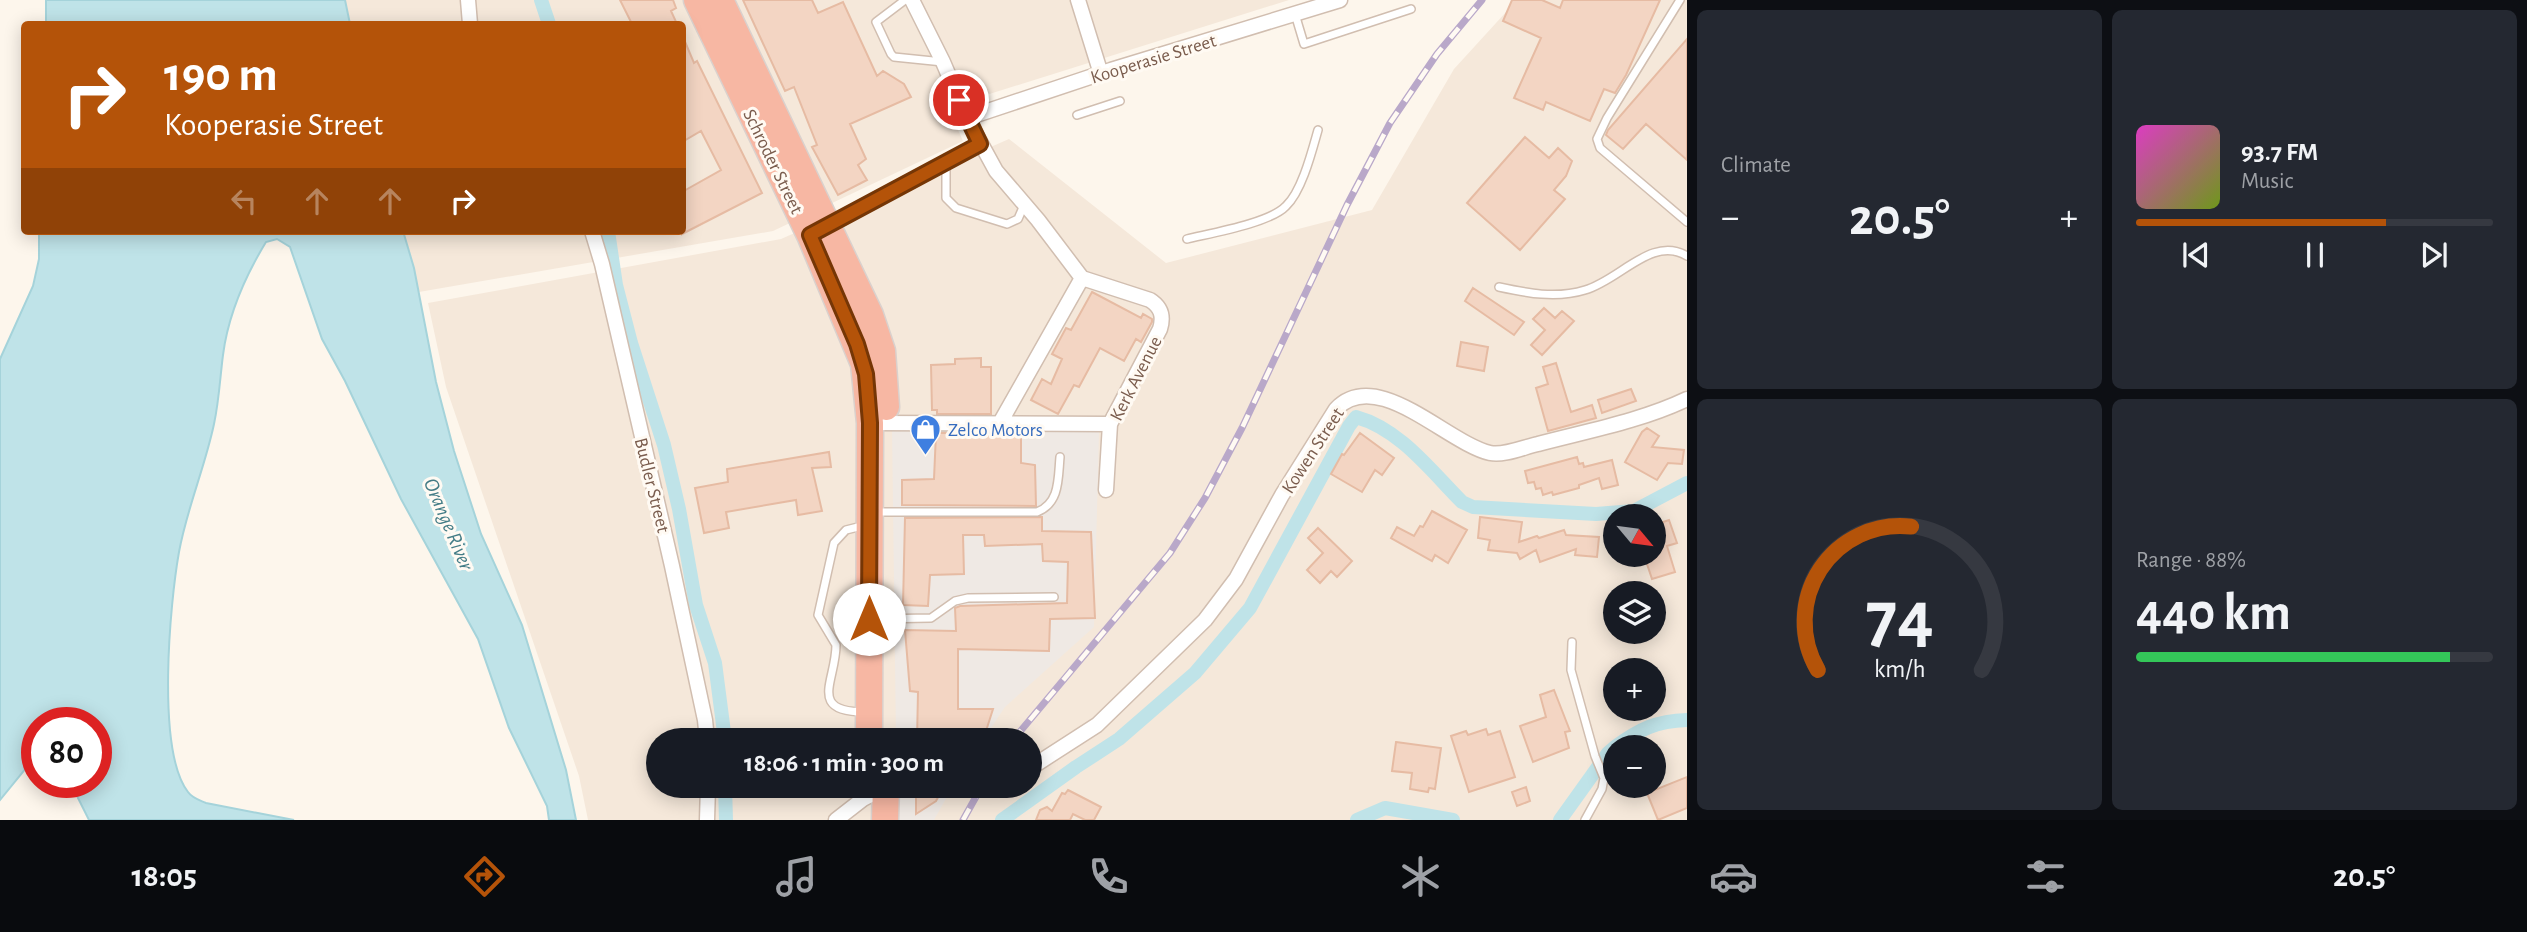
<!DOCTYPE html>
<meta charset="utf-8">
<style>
body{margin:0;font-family:"Alegreya Sans",sans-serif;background:#242831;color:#f1f3f6;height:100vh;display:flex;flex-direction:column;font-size:26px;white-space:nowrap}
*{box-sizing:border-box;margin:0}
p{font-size:23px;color:#9ea1a6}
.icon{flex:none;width:38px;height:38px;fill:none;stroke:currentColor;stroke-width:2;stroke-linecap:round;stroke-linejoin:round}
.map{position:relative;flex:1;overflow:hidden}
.drawer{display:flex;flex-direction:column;gap:10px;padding:10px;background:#0d0f14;width:840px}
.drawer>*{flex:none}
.guide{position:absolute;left:21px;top:21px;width:665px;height:214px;border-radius:7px;box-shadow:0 4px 18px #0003;background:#b45309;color:#fff;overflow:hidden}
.needle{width:46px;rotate:119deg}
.controls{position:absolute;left:1603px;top:504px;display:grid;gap:14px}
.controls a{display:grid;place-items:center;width:63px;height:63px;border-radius:50%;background:#171b24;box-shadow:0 4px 18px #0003;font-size:35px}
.speed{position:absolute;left:21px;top:707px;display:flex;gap:14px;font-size:35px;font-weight:700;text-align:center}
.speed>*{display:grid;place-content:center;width:91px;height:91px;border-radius:50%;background:#171b24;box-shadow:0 4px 18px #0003;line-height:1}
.speed .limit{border:10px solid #d22;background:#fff;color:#111}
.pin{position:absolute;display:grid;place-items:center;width:60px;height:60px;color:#fff;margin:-30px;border:4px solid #fff;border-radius:50%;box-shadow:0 2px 7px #0007}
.me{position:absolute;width:77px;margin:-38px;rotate:0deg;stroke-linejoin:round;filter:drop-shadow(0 0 5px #0008)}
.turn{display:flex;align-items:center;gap:24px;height:147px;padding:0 28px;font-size:32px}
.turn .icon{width:91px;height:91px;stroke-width:2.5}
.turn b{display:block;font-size:49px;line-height:60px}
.lanes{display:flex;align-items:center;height:66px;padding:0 28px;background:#0003;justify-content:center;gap:35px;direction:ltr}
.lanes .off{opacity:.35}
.big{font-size:52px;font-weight:600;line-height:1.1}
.drawer .widget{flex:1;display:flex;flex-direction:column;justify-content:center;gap:10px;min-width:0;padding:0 24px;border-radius:10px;background:#242831}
.drawer .dial{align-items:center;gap:0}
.dial svg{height:182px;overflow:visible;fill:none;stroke:#363941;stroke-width:7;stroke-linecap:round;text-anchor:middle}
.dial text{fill:#f1f3f6;stroke:none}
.song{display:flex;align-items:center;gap:21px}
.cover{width:84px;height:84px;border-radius:10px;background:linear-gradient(135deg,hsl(310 70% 55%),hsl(80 70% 35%))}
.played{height:7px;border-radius:4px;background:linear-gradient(90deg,#b45309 70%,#363941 70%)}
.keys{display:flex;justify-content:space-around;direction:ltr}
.heat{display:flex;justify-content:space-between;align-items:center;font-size:38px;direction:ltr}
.charge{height:10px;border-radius:5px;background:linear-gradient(90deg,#34c759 88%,#363941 0)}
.drawer .tiles{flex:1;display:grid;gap:10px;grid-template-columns:repeat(2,1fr)}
.trip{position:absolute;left:646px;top:728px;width:396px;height:70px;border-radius:35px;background:#171b24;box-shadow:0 4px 18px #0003;font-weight:600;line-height:70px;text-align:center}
.dock{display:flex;height:112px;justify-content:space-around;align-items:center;background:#090b0e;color:#9ea1a6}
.dock .icon{width:49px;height:49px}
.dock .selected{color:#b45309}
.dock b{font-size:32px;color:#f1f3f6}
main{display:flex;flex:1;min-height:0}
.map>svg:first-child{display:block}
</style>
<main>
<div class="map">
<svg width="1687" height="820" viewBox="0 0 1687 820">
<rect width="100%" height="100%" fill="#fdf6ec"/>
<path fill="#f5e8da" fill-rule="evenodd" d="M345,0H1289L948,107L963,141L773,231L419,292L403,231H682V24H350Z
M1517,0H1687V820H588L579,776L446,387L428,303L781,239L1009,139L1166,263L1372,210L1454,69ZM1615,516H1654V555H1615ZM1615,593H1654V632H1615ZM1615,670H1654V709H1615ZM658,740H1029V786H658ZM1615,747H1654V786H1615Z"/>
<path fill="#efe9e4" d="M892,427L1099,432L1094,627L1005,707L983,740H896Z
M896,786H953L934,820H896Z"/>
<path fill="#bfe3e8" stroke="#a5d3da" stroke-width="2" d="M46,0H345L350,24H46Z
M39,231H403L414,268L436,382L454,451L481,534L522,625L566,770L576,820H549L547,806L509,728L478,639L401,499L345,381L322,339L290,247L277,239L266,242C246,275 228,316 223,355C220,378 219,401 214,424C205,467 187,508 179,552C170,602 156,751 188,792C192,798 199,800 206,803L294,820H89L70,782H96V723H37V763L26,768L0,800V359L33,286L39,259Z"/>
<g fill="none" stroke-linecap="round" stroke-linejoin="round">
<path stroke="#bfe3e8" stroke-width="14" d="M541,0L549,24
M608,231L616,285L631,343L664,445L679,509L696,605L715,663L725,740
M1615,747C1640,729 1656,721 1687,720
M725,786L726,820
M1002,820L1076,767L1119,739L1195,673L1250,608L1349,426L1356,417C1400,429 1431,471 1462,502L1473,507L1596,514L1634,511L1687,483
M1357,820L1385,808L1453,820
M1560,820L1608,753L1615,747"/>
</g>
<path fill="#f3d5c3" stroke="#e6bba3" stroke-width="2" d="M620,0H673L676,8L671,11L677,24H632Z
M743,0H812L818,13L843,2L877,76L883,71L904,84L911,97L850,124L866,159L858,165L867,180L838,195L812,147L817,145L794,87L785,91Z
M1512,0H1542L1560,8L1563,0H1660L1626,75L1615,93L1604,89L1590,121L1546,102L1543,110L1514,98L1541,38L1503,21Z
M683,37L694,63L697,61L762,193L682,234V192L721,170L701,131L682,142Z
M1687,39V160L1646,124L1623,149L1606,135L1608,130Z
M1525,137L1549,158L1558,148L1572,161L1566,176L1554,190L1565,199L1520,250L1467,203Z
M1473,288L1524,322L1514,335L1465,301Z
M1092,292L1141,318L1143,314L1152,319V322L1141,342L1136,339L1124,361L1100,348L1079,387L1074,385L1058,414L1031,400L1042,379L1051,384L1062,359L1052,354L1066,328L1071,330Z
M1544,308L1555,318L1562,311L1574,321L1542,355L1531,345L1545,330L1533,319Z
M1461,342L1488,347L1484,371L1457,366Z
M981,358V367H991V414H937V410H932L931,365L955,364V359Z
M1556,363L1571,412L1592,405L1596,418L1548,431L1536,388L1548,384L1543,367Z
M1631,389L1636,401L1602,413L1598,400Z
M1647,428L1659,436L1652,447L1684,450L1682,464L1668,463L1657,480L1625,462L1642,432Z
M936,433H1021V463L1035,465L1036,506L902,505V480L934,479Z
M1360,433L1394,458L1382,475L1375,470L1362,492L1331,474L1342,454L1344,455Z
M829,452L831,467L812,468L822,511L798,515L796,500L726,512L729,528L704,533L695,488L728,482L727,469Z
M1577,457L1579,464L1583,463L1584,467L1612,460L1618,485L1602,489L1599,478L1579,485V488L1553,495L1552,492L1543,495L1541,488L1536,489L1534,482L1528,483L1525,471Z
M1432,511L1467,530L1448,563L1435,555L1432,561L1391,538L1397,527L1414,536L1420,526L1423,527Z
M1042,517V531L1091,532L1095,618L1050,619L1049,651L958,649V709H993L986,731L949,729V740H917L918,692L910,691L905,630L956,631L955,608L960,606L1067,603L1068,562L1043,561L1042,544L985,546L984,535H963L964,574L930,575L928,606L903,605L905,518Z
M1480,517L1522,522L1519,542L1537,536L1539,538L1564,530L1566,535L1599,537L1597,557L1575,555L1576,549L1540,562L1536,550L1520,559L1517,553L1488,550L1490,540L1478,538Z
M1669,520L1677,543L1667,546L1675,572L1652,579L1644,555H1654V525Z
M1318,528L1352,561L1337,577L1331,571L1320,583L1307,570L1323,553L1308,538Z
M1554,690L1570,731L1565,732L1569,748L1533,762L1520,726L1546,717L1540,695Z
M1486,729L1488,735L1500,731L1515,777L1469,792L1451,736L1466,731L1468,735Z
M1396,742L1441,748L1435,789L1429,788L1428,792L1410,789L1412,773L1392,771Z
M1687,777V808L1658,820L1647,793Z
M916,786H944L936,801L916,814Z
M1526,787L1530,801L1517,806L1512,792Z
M1068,790L1101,807L1094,820H1085L1073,814L1070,820H1036L1040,810L1047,807L1052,811L1062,793L1065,794Z"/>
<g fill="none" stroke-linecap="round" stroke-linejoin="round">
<defs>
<path id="lane" d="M905,0L876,22L891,54L894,57L943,62
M1680,0L1607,118L1597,139L1600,148L1687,222
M1295,14L1304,44L1411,9
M1077,115L1120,101
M946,163V198L956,208L1007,224L1018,219L1024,205
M1187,239C1212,233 1270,223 1286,206C1302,191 1312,151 1318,130
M1499,287C1527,293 1556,299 1585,290C1620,280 1652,235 1687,256
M883,512H1037C1060,503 1058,479 1060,457
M873,619L931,618L955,601L968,598L1054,597
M1572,642L1571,670L1595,756L1604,778L1602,789L1585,820
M865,712C807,712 836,681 836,645L818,615L834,543L846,530L866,525"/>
<path id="street" d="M468,0L470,24
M912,0L943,62L967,118L996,171L1038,220L1082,278L1000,423
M1078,0L1101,74
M967,118L1111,70L1340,0
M823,228L980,144
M592,231L602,264L672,566L705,720L707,740
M1082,278L1150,300C1161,307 1164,316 1160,329L1110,424L1106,490
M870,423L1110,424
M1035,765L1097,725L1205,620L1236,579L1282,495L1336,409C1377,366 1447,443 1490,453C1504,456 1524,447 1538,444C1587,431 1641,421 1687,399
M707,820L708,786
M836,820L863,799L886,787"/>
<path id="highway" d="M697,0L810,235L864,364L870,423L869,740
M720,0L870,315L882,351L886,407
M885,820L886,786"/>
</defs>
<use href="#lane" stroke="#d1beb0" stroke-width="10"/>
<use href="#street" stroke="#d1beb0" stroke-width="17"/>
<use href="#highway" stroke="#dad1cd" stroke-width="29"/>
<use href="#lane" stroke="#fff" stroke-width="7"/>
<use href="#street" stroke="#fff" stroke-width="14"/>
<use href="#highway" stroke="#f7b7a3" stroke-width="26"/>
<defs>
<path id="rail" d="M1013,740L1170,553L1205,498L1242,428L1347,205L1390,123L1437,54L1482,0
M963,820L982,786"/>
</defs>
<use href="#rail" stroke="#b9a8c9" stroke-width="7"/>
<use href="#rail" stroke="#fffaf3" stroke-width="4.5" stroke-dasharray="13" stroke-linecap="butt"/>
</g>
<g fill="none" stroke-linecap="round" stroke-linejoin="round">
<defs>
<path id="route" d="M869,619L870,423L866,374L857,344L810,235L980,144L959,100"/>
</defs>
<use href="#route" stroke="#753606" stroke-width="18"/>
<use href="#route" stroke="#b45309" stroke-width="12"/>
</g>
<defs>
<symbol id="shop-pin" viewBox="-11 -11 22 30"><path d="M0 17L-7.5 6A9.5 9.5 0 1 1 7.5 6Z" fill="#3f7fe0" stroke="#fffaf3"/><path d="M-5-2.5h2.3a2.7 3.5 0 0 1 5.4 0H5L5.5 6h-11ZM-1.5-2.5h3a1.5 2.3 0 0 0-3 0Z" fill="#fff"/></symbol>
</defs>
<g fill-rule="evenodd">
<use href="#shop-pin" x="908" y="412" width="35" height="47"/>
</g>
<g text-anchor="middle" stroke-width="6" stroke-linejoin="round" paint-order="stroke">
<g font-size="19" fill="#7a5c4d" stroke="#fffaf3">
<text transform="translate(1153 58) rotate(-17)" y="7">Kooperasie Street</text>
<text transform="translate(774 161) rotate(64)" y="7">Schroder Street</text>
<text transform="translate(1135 378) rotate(-63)" y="7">Kerk Avenue</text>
<text transform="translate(1312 450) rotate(-57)" y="7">Kowen Street</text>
<text transform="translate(653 485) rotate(76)" y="7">Budler Street</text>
</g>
<g font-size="19" fill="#366cbe" stroke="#fffaf3" text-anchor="start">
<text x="948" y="436">Zelco Motors</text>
</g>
<g font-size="21" font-style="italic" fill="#437c86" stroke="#fffaf3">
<text transform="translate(449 524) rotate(67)" y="7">Orange River</text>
</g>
</g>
</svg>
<div class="controls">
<a><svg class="needle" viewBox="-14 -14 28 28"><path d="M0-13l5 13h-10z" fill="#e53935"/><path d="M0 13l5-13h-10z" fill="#9ea1a6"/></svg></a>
<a><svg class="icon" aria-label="layers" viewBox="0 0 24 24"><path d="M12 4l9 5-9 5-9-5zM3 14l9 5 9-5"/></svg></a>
<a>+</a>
<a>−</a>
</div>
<div class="speed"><div class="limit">80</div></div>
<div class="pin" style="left:959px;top:100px;background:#d93025"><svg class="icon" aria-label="arrive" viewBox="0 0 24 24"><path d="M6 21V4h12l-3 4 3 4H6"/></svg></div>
<svg class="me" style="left:869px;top:619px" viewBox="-20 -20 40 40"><circle r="19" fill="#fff"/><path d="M0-13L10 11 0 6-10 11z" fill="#b45309"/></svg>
<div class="trip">18:06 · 1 min · 300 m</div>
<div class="guide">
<div class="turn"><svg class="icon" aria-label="right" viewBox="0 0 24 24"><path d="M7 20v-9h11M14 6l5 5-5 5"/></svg><div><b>190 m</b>Kooperasie Street</div></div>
<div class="lanes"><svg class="icon off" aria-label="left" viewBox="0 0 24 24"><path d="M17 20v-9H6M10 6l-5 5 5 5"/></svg><svg class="icon off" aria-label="ahead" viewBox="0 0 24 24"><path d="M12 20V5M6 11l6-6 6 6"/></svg><svg class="icon off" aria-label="ahead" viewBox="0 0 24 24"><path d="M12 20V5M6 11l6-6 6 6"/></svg><svg class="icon" aria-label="right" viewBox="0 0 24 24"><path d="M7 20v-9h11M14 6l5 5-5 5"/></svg></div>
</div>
</div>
<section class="drawer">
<div class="tiles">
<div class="widget"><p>Climate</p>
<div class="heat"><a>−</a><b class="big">20.5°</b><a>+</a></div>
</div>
<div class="widget">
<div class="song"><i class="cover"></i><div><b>93.7 FM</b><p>Music</p></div></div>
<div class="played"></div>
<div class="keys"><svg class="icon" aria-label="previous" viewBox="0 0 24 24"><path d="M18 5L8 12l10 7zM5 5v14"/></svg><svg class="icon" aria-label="pause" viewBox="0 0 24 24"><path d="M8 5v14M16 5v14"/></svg><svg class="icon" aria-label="next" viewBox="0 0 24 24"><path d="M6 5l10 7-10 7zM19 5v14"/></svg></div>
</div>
<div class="widget dial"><svg viewBox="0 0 100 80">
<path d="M14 69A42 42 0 1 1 86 69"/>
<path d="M14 69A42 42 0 0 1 55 6" stroke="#b45309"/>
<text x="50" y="56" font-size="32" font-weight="700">74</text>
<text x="50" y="72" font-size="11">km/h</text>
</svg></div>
<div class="widget"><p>Range · 88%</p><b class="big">440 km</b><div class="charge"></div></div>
</div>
</section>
</main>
<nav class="dock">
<b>18:05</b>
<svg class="icon selected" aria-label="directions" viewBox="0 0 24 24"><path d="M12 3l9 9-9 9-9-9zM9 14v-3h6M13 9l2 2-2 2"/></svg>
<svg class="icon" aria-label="music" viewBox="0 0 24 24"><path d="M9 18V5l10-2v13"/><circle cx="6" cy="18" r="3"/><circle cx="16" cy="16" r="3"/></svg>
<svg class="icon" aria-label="phone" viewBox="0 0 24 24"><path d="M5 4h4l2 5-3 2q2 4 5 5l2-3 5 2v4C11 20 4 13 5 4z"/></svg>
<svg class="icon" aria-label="climate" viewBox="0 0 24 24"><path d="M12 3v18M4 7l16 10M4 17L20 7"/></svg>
<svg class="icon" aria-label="car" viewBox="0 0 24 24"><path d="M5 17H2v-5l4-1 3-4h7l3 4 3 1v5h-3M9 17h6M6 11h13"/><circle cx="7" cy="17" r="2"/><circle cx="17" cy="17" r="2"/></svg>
<svg class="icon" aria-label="filters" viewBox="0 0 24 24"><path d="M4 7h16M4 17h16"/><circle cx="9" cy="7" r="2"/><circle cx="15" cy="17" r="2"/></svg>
<b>20.5°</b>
</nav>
